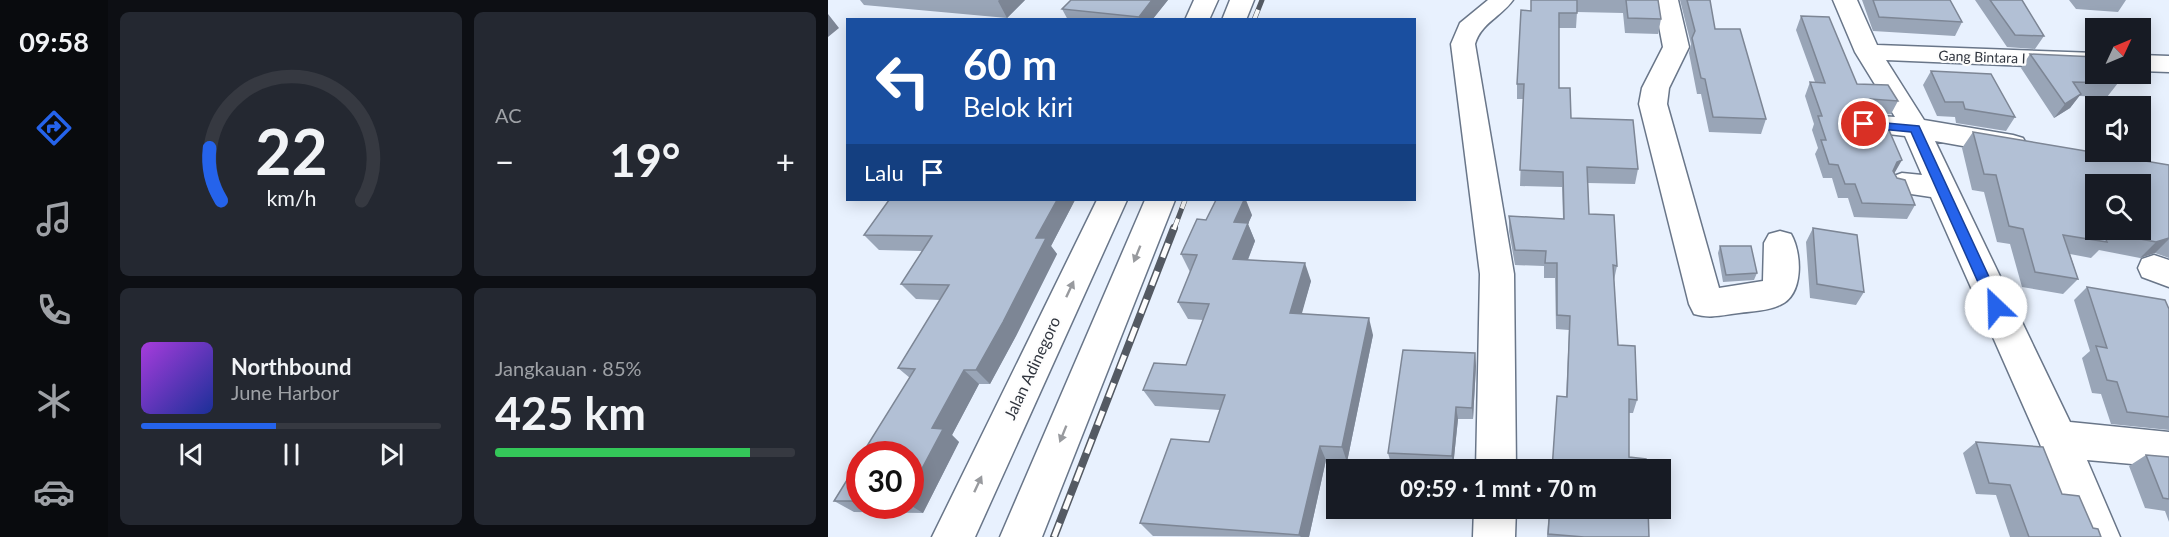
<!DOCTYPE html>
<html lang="id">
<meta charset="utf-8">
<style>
body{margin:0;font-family:Lato,sans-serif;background:#242831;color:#f1f3f6;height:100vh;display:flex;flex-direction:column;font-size:22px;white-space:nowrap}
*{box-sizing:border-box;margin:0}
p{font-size:20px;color:#9ea1a6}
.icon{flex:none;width:33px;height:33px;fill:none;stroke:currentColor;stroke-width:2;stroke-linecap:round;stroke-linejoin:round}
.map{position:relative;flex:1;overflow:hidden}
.drawer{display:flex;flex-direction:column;gap:12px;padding:12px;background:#0d0f14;width:720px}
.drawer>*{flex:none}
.guide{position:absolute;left:18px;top:18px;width:570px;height:183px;border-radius:0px;box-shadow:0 3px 15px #0003;background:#1a4fa0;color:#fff;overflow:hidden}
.needle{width:39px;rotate:46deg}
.controls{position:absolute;left:1257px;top:18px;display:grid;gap:12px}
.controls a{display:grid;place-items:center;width:66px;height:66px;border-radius:0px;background:#171b24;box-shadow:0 3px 15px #0003;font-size:30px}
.speed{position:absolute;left:18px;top:441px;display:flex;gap:12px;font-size:30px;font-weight:700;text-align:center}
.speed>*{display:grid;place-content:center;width:78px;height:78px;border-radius:50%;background:#171b24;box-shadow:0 3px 15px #0003;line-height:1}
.speed .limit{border:9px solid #d22;background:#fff;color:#111}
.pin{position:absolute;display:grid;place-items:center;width:51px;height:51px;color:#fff;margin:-26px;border:3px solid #fff;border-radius:50%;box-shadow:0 2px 6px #0007}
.me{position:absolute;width:66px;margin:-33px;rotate:336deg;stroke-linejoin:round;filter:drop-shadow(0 0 4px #0008)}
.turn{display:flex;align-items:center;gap:21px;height:126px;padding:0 18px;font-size:27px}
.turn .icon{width:78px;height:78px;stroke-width:2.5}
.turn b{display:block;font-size:42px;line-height:51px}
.then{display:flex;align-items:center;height:57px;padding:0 18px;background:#0003;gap:12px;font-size:22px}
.big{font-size:45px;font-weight:700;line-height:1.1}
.drawer .widget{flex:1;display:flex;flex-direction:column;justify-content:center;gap:9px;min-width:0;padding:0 21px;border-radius:9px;background:#242831}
.drawer .dial{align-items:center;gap:0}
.dial svg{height:156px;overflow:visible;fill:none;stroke:#363941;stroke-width:7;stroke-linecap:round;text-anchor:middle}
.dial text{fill:#f1f3f6;stroke:none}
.song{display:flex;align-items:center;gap:18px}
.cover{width:72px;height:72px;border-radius:9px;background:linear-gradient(135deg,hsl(280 70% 55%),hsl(230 70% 35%))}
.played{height:6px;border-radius:3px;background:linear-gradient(90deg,#2563eb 45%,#363941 45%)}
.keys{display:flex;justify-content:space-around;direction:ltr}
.heat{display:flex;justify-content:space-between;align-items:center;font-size:33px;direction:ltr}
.charge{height:9px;border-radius:4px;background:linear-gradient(90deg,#34c759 85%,#363941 0)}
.drawer .tiles{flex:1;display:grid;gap:12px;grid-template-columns:repeat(2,1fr)}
.trip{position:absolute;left:498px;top:459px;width:345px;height:60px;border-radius:0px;background:#171b24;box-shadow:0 3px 15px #0003;font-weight:700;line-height:60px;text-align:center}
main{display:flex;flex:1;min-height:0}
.dock{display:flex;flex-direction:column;width:108px;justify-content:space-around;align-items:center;background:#090b0e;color:#9ea1a6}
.dock .icon{width:42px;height:42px}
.dock .on{color:#2563eb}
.dock b{font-size:27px;color:#f1f3f6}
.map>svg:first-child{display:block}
</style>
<main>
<nav class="dock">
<b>09:58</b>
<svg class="icon on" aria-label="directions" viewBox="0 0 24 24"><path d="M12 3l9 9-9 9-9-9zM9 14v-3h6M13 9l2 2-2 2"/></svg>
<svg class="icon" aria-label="music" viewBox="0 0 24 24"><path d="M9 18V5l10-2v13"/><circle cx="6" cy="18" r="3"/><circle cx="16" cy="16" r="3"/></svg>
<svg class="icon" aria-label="phone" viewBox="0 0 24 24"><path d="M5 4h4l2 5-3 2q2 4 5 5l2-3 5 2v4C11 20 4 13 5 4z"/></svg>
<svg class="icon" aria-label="climate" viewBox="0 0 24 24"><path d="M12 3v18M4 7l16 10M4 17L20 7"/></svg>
<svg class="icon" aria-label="car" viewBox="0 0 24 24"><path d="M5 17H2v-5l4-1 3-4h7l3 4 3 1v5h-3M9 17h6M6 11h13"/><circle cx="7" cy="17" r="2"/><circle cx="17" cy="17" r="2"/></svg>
</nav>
<section class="drawer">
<div class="tiles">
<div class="widget dial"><svg viewBox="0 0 100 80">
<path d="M14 69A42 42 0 1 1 86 69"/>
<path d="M14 69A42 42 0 0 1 8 42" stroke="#2563eb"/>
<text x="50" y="56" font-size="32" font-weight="700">22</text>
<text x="50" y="72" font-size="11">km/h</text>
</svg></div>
<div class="widget"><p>AC</p>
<div class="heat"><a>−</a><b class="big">19°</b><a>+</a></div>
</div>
<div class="widget">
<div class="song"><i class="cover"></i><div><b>Northbound</b><p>June Harbor</p></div></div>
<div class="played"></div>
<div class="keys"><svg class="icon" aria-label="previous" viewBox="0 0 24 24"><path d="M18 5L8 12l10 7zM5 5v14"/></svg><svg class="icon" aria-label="pause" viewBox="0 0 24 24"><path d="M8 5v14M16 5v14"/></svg><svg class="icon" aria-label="next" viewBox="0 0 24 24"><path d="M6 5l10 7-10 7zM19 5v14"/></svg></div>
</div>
<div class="widget"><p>Jangkauan · 85%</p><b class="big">425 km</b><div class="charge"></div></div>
</div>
</section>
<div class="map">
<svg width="1341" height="537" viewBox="0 0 1341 537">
<rect width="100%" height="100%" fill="#e8f1fe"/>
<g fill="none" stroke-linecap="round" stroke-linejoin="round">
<defs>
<path id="minor" d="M660,0H685C673,17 653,23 647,44L686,274L688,470H648L652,274L623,44L632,23Z
M826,0H850L861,47L841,88L839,104L891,288L935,281L936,243L941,234L952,231L963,234C974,253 976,295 952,305C940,311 924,311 911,313C895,315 881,319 866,314L861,304L811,104L814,88L835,47Z
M1005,0H1029L1049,45L1268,53V69L1058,60L1096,120L1185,135L1195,138L1199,145L1195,152L1185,155L1107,141L1242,422L1341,432V466L1338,467L1259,460L1292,537H1250L1210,439L1103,197L1063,191L1059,184L1063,177L1074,173L1094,175L1077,136L1026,130L1022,124L1026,118L1036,115L1067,117L1027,52Z
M1312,55L1341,56V72L1312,71Z
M1326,255L1341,260V287L1314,277L1310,268L1314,259Z
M646,508H688L687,537H645Z"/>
<path id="highway" d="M366,0H390L381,20H357Z
M402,0H426L418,20H394Z
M269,200H299L147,537H104Z
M317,200H347L214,537H172Z"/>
</defs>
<use href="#minor" stroke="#697689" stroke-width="3"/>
<use href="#highway" stroke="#697689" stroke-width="3"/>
<use href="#minor" fill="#fff" fill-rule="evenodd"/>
<use href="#highway" fill="#fff" fill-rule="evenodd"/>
<defs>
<path id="rail-far1" d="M426,20L434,0
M346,229L357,200"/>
<path id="rail" d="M226,537L346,228"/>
</defs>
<use href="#rail-far1" stroke="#545a63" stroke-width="5"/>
<use href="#rail" stroke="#545a63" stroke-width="8"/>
<use href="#rail-far1" stroke="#fdfdfd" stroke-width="4" stroke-dasharray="11" stroke-linecap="butt"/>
<use href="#rail" stroke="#fdfdfd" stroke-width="5" stroke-dasharray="15" stroke-linecap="butt"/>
</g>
<path fill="#99a5b7" d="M32,0H197L179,18L36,5Z
M243,0H340L324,20H240L234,9Z
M703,0H830L833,19L830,34L797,33L795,13L749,12L748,28H731V88L743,118L810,169L807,184L760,183L761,214L789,266L786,280L790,345L809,400L805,413H801V457L818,470H724L729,396L738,397L741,330L728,329L727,278H716V266L687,265L681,231V216L735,219L734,187L692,186L695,99H689V84L703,11Z
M852,0H882L887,29L938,119L933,134L881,132L873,94H869L861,53L863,44Z
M1034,0H1122L1134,22L1127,36L1045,31Z
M1147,0H1194L1216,36L1207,49L1179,47Z
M1241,0H1298L1290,12L1248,9Z
M973,16L1029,84L1070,101L1063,114L1035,113L1029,115L1066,173L1087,205L1079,219L1026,217L1020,198H1010L1004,178H995L987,154L990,148L984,130L986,124L977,96L982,82H987L968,30Z
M1202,54L1290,83L1279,97L1251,96L1242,108L1226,118L1193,68Z
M1103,71L1187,117L1178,131L1128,123L1127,117L1109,116L1095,85Z
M1145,132L1341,165V258L1327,253L1312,258L1271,250L1263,258L1242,254L1250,279L1235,294L1194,287L1182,244L1169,242L1156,192L1144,190L1134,148Z
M61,200H247L223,246L229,254L188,336L162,384H151L124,435L131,442L95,513L26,512L6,501L32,459V506H82V378L70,368L112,300L88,299L73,284L94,251L51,250L36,235Z
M424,215L420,224L427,241L420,260L483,281L473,314L545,335L519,462L498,460L481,537L325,536L312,523L381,442L392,410L327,406L315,390L358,365L375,320L360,319L350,302L362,272L353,254L378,220Z
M985,228L1036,292L1028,305L982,298L978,242Z
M892,246L929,273L926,280L895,282L890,253Z
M1259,287L1341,309V430L1283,424L1273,394L1264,393L1254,358L1262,351L1246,300Z
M647,353L648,366L645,419H630L625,467L563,464L560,453Z
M1148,442L1234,494L1273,537H1182L1168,495L1148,494L1135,453Z
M1318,455L1341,457V522L1337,511L1317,508L1301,466Z
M721,508H820L821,537H719Z"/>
<path fill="#7d8695" d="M171,0H197L179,18L170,1Z
M324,0H340L324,20H312L311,17Z
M0,14L11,28L0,37Z
M1253,94L1242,108L1226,118L1237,104Z
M1042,99L1035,113L1024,117L1031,103Z
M1074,160L1066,174L1061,176L1069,162Z
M229,200H247L223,246L229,254L188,336L162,384L148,370L208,238Z
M416,200H418L424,215L420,224L427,241L413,277L405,259L406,222Z
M1341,238V239L1327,253L1312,258L1328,242Z
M477,263L483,281L469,331L462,313Z
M541,318L545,335L519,462L514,447Z
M647,353L648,366L645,419L644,408Z
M136,370L151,384L124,435L131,442L95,513L82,505V491L104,428Z
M628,407L630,419L625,467L624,456Z
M492,446L498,460L481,537H473L471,535Z"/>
<path fill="#b2c0d5" stroke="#7d8695" stroke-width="1.5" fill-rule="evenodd" d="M243,0H324L311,17L234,9Z
M703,0H749V13H731V88H742L743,118L805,120L810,169L759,167L761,214L786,215L789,266L785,265L790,345L807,346L809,400L801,399V457L818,459V470H724L729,396L739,397L742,316L729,315V263H717L718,251L687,250L681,216L736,219L735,172L692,170L696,84H689L693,10L703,11Z
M798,0H830L833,19L800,18Z
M859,0H882L887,29H912L938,119L885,117L877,79L873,78L864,38L867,31Z
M1045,0H1122L1134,22L1051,17Z
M1162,0H1194L1216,36L1187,35Z
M973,16L1001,17L1029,84L1060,85L1070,101L1042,99L1031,103L1027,111L1032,118L1057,121L1074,160L1069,162L1065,171L1069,178L1077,180L1087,205L1034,203L1027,184H1017L1010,165L1001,164L993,140H998L990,116H994L982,82L997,83Z
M1202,54L1268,57V74H1283L1290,83L1245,82L1253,94L1237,104Z
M1103,71L1163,74L1187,117L1137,109L1135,102H1117Z
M1145,132L1341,165V238L1328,242L1275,232L1279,242L1235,235L1250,279L1207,272L1195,229L1181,226L1168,175L1156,174ZM1268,184H1312V230H1268Z
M61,200H229L208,238H218L175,322L148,370H136L104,428L115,429L82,491V454H34L87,369L70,368L121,285L73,284L104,236L36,235Z
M388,200H416L406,222L420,223L405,259L477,263L462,313L541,318L514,447L492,446L471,535L312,523L343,439L381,442L397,395L315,390L326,363L358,365L381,304L350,302L369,255L353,254L369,219L378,220Z
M985,228L1029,235L1036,292L989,284Z
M892,246H923L929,273L898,275Z
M1259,287L1337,300L1341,309V417L1299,412L1289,382L1279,380L1268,346L1279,348Z
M575,350L647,353L644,408L628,407L624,456L560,453Z
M1148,442L1215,447L1234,494L1251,496L1265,528L1270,529L1273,537H1201L1182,485L1161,483Z
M1318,455L1341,457V499L1335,498Z
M32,459V501H6Z
M722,508H820L821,537H756L720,534Z"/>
<defs><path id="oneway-solid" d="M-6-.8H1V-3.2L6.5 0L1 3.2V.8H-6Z" transform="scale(1.5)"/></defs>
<g fill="#989a9e">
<use href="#oneway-solid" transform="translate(309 254) rotate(112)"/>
<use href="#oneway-solid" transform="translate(242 289) rotate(-65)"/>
<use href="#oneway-solid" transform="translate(235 434) rotate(112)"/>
<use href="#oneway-solid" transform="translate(150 484) rotate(-65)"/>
</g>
<path fill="#2563eb" stroke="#184099" stroke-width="1.5" d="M1036,121L1091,126L1175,307L1173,311H1163L1161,307L1083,132L1032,127L1030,124Z"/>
<g text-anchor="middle" stroke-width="4.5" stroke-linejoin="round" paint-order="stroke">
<g font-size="14" fill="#30353e" stroke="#fdfdfd">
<text transform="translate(1154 57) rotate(2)" y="5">Gang Bintara I</text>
</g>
<g font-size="16" fill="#30353e" stroke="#fdfdfd">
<text transform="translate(204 368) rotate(-65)" y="6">Jalan Adinegoro</text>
</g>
</g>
</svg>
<div class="controls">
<a><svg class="needle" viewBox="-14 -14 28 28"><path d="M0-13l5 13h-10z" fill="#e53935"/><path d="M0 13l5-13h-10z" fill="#9ea1a6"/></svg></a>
<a><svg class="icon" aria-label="sound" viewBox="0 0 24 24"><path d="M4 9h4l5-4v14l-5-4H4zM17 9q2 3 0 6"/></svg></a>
<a><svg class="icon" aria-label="search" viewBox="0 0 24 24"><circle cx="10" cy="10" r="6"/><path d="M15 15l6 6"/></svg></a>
</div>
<div class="speed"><div class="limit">30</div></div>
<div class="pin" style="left:1036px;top:124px;background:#d93025"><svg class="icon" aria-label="arrive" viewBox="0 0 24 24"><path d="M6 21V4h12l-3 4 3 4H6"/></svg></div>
<svg class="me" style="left:1168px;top:307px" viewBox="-20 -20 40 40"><circle r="19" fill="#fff"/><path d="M0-13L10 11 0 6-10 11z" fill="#2563eb"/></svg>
<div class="trip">09:59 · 1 mnt · 70 m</div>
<div class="guide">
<div class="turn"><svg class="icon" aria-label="left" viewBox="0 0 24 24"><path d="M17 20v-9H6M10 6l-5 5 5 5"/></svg><div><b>60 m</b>Belok kiri</div></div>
<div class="then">Lalu<svg class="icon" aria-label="arrive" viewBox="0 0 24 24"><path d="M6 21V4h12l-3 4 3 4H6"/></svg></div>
</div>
</div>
</main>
